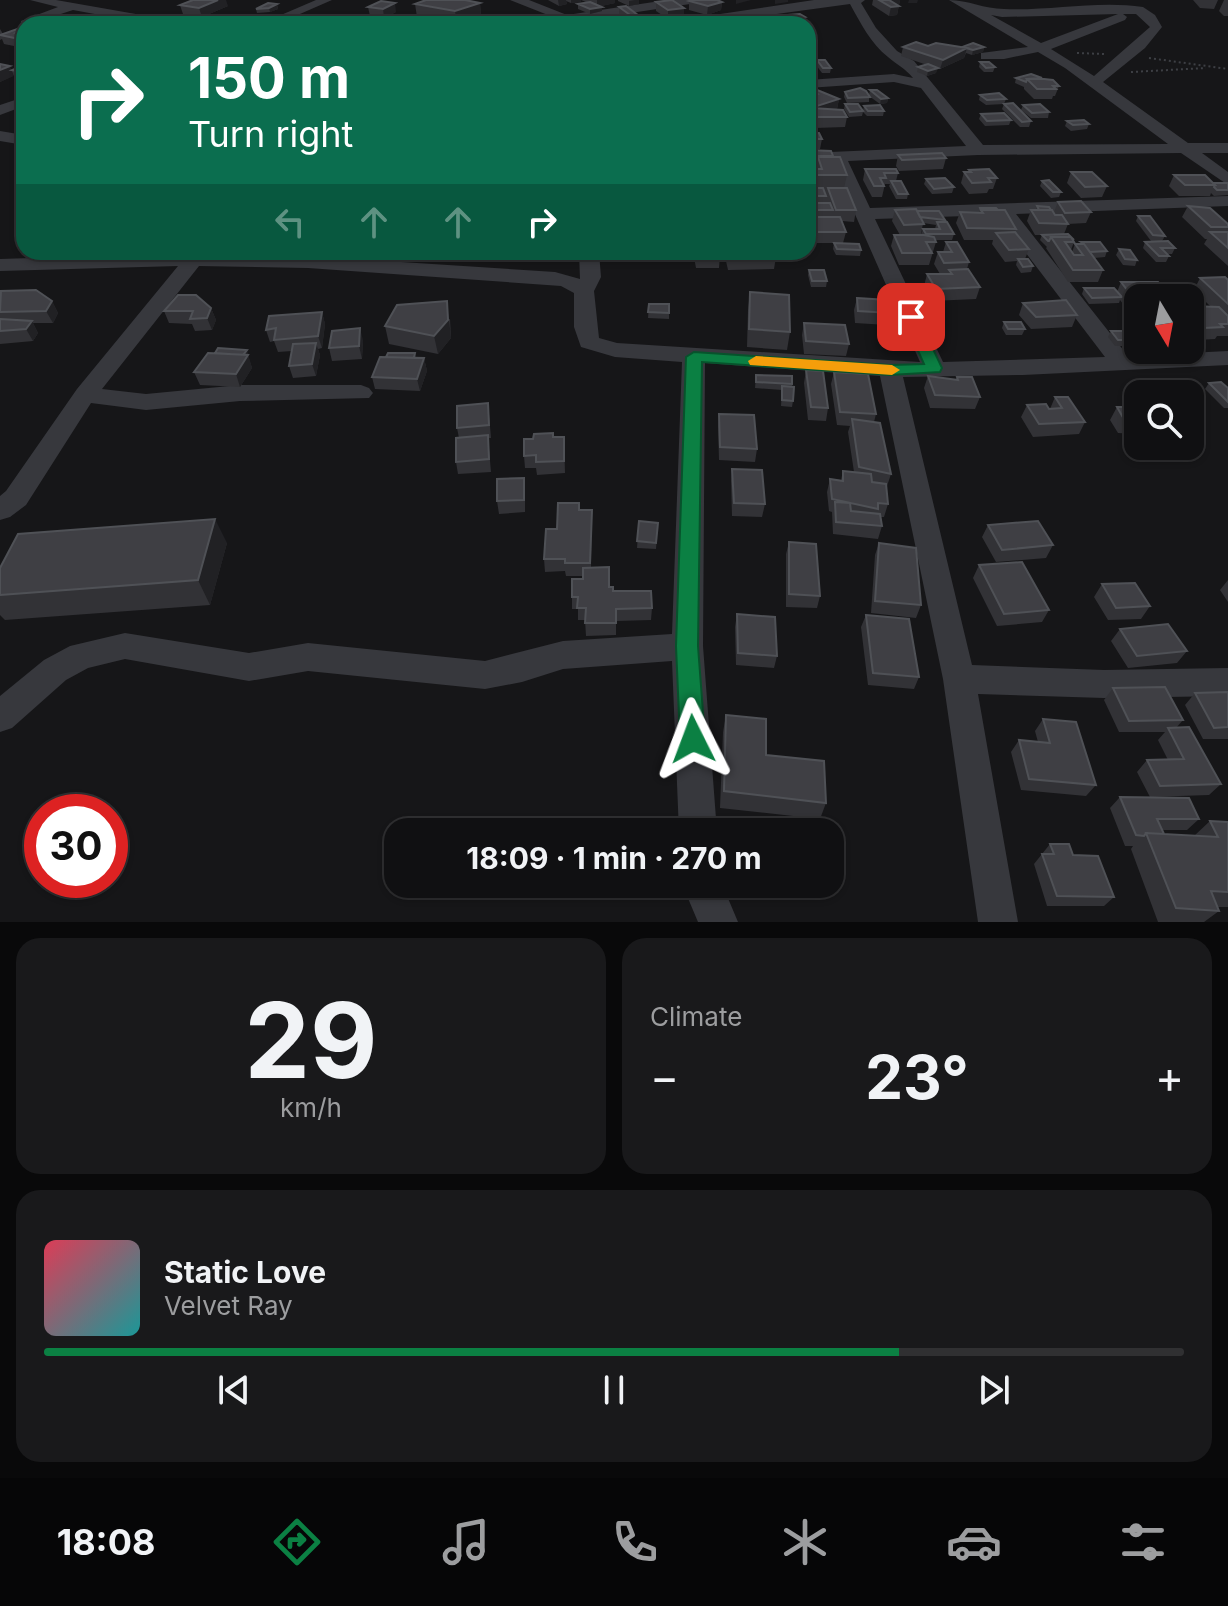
<!DOCTYPE html>
<meta charset="utf-8">
<style>
body{margin:0;font-family:Inter,sans-serif;background:#19191b;color:#f1f3f6;height:100vh;display:flex;flex-direction:column;font-size:30px;white-space:nowrap}
*{box-sizing:border-box;margin:0}
p{font-size:26px;color:#9c9d9f}
.icon{flex:none;width:44px;height:44px;fill:none;stroke:currentColor;stroke-width:2;stroke-linecap:round;stroke-linejoin:round}
.map{position:relative;height:922px;overflow:hidden}
.details{display:flex;flex-direction:column;gap:16px;padding:16px;background:#09090a;flex:1}
.details>*{flex:none}
.top-card{position:absolute;left:16px;top:16px;width:800px;height:244px;border-radius:24px;box-shadow:0 2px 6px #0004,0 0 0 2px #303032;background:#0b6e4f;color:#fff;overflow:hidden}
.needle{width:52px;rotate:170deg}
.controls{position:absolute;left:1124px;top:284px;display:grid;gap:16px}
.controls a{display:grid;place-items:center;width:80px;height:80px;border-radius:16px;background:#101012;box-shadow:0 2px 6px #0004,0 0 0 2px #303032;font-size:40px}
.speed{position:absolute;left:24px;top:794px;display:flex;gap:16px;font-size:40px;font-weight:700;text-align:center}
.speed>*{display:grid;place-content:center;width:104px;height:104px;border-radius:50%;background:#101012;box-shadow:0 2px 6px #0004,0 0 0 2px #303032;line-height:1}
.speed .limit{border:12px solid #d22;background:#fff;color:#111}
.pin{position:absolute;display:grid;place-items:center;width:68px;height:68px;color:#fff;margin:-34px;border-radius:16px;box-shadow:0 4px 12px #0006}
.me{position:absolute;width:88px;margin:-44px;rotate:357deg;stroke-linejoin:round;filter:drop-shadow(0 0 6px #0008)}
.turn{display:flex;align-items:center;gap:28px;height:168px;padding:0 40px;font-size:36px}
.turn .icon{width:104px;height:104px;stroke-width:2.5}
.turn b{display:block;font-size:56px;line-height:68px}
.lanes{display:flex;align-items:center;height:76px;padding:0 40px;background:#0003;justify-content:center;gap:40px;direction:ltr}
.lanes .off{opacity:.35}
.big{font-size:60px;font-weight:700;line-height:1.1}
.details .widget{flex:1;display:flex;flex-direction:column;justify-content:center;gap:12px;min-width:0;padding:0 28px;border-radius:24px;background:#19191b}
.details .dial{align-items:center;gap:0}
.dial b{font-size:104px;line-height:1}
.song{display:flex;align-items:center;gap:24px}
.cover{width:96px;height:96px;border-radius:12px;background:linear-gradient(135deg,hsl(350 70% 55%),hsl(180 70% 35%))}
.played{height:8px;border-radius:4px;background:linear-gradient(90deg,#0b8043 75%,#303032 75%)}
.keys{display:flex;justify-content:space-around;direction:ltr}
.heat{display:flex;justify-content:space-between;align-items:center;font-size:44px;direction:ltr}
.details .tiles{flex:1;display:grid;gap:16px;grid-template-columns:1fr 1fr}
.widget:last-child{grid-column:span 2}
.trip{position:absolute;left:384px;top:818px;width:460px;height:80px;border-radius:24px;background:#101012;box-shadow:0 2px 6px #0004,0 0 0 2px #303032;font-weight:700;line-height:80px;text-align:center}
.dock{display:flex;height:128px;justify-content:space-around;align-items:center;background:#060607;color:#9c9d9f}
.dock .icon{width:56px;height:56px}
.dock .active{color:#0b8043}
.dock b{font-size:36px;color:#f1f3f6}
.map>svg:first-child{display:block}
</style>
<div class="map">
<svg width="1228" height="922" viewBox="0 0 1228 922">
<rect width="100%" height="100%" fill="#161618"/>
<g fill="none" stroke-linecap="round" stroke-linejoin="round">
<path stroke="#3d3f44" stroke-width="2" stroke-dasharray="2 3" stroke-linecap="butt" d="M1077,53L1104,54
M1149,58L1228,69
M1131,72L1206,68"/>
<path fill="#37383d" fill-rule="evenodd" d="M30,0H56L170,20L176,24H149L73,10L21,27V21L58,7Z
M316,0H332L277,24H260Z
M510,0H529L567,15L667,0H696L690,4L558,24H528L553,17Z
M814,0H865L861,3L876,28L897,51L914,61L983,145L1168,144L1065,68L1038,52L1004,59H981V53L1028,47L949,0C968,0 984,9 1004,9C1049,11 1099,0 1143,7L1155,15L1162,27L1145,48L1103,82L1188,143H1228V153H1202L1228,172V185L1181,153L978,155L848,161L870,208L1228,196V206L1016,214L1128,356L1228,351V365L1023,375L903,377L972,665L1104,670L1228,668V696L1104,698L978,694L1018,922H978L943,679L880,376L705,363L703,646L717,832H679L672,661L563,669L522,682L485,689L308,671L249,681L125,659L88,668L66,680L12,728L0,732V696L44,660L70,646L125,633L249,653L308,643L485,661L563,641L672,634L682,362L615,357L581,347L574,327V293L561,286L308,268L199,266L102,389L146,394L240,385H361L369,388L373,393L369,398L240,401L146,410L91,403L26,505L10,517L0,520V496L6,491L77,389L178,266L0,271V259L157,254L308,256L555,272L580,279L579,252H599L601,277L594,291L599,338L617,343L920,362L832,162L808,163V153L966,146L921,88L894,82L808,88V80L894,74L913,78C905,68 897,65 888,57C871,44 860,22 850,4L704,24H674L680,20ZM1118,14L1041,43L991,15L1002,17ZM1123,14H1136L1150,27L1094,76L1051,49L1125,20L1127,17ZM997,215L1105,357L943,362L875,219Z
M24,97V106L0,115V105Z
M0,131L24,135V145L0,141Z
M682,884H722L738,922H698Z"/>
</g>
<path fill="#323236" fill-rule="evenodd" d="M548,0H615V3L601,6L602,11L590,14L578,9V4L586,2L581,0V2L571,3L566,1L567,4L559,6Z
M618,0H639V4L629,6L618,1Z
M873,0H900L897,15L889,16L872,5Z
M1193,0H1218L1214,9L1200,8Z
M1224,0H1228V16H1224L1219,11Z
M689,1L722,2L721,10L707,15L689,10Z
M656,2L684,8V17L668,19L656,11Z
M480,3L481,16L459,24L417,17L415,4Z
M277,4L278,9L270,12L257,13L256,9Z
M180,5L228,6L202,17L183,14Z
M368,7L396,12L384,18L370,16Z
M619,7L643,19V24H599V19L619,15Z
M787,15L805,22L792,23L787,20Z
M0,29L3,34L24,30V48L4,44L2,39L0,40Z
M928,46L962,48L984,47L983,52L972,55L966,53L964,58L940,69L937,68L936,73L927,76L917,72L918,67L927,65L901,56L903,47Z
M817,60L831,68L830,73H822L816,65Z
M980,62L995,67L993,72H984L979,67Z
M0,64L12,70L24,65V77L14,75L0,82Z
M1016,78L1042,79L1059,86L1055,96H1053L1052,99H1034L1024,89V87L1015,83Z
M808,87L839,99L837,109L835,110L847,117L845,127L815,128L810,119L811,116L808,115Z
M870,90L888,98L887,103L880,104L869,96V102L847,103L844,97L845,92L869,95Z
M980,95L1006,99L1004,104L1031,121L1029,127H1020L1002,109L1004,104L986,105L979,100Z
M845,104L863,111L864,106L884,111L883,116H867L863,112L862,116L849,117L844,109Z
M1023,105L1049,112L1048,118H1031L1021,110Z
M981,114L1011,120L1009,125L985,126L979,119Z
M1067,121L1089,124L1087,129L1071,131L1065,126Z
M808,133L822,139L820,149L808,150Z
M808,150L833,156V157L847,175L844,188L856,210L854,222L842,221L846,232L843,243L861,250L860,256L836,255L833,249L834,243H808Z
M898,155L946,158L943,169L899,171L896,166Z
M865,169L898,173L896,181L908,194L907,199H896L889,186L890,184H885L882,197H872L863,180Z
M969,170L997,178L993,189H989L987,193L969,194L961,183L964,172H969Z
M1071,172L1107,186L1102,197L1081,198L1067,183Z
M1174,175L1213,183H1228V195L1214,196L1211,193L1210,196H1179L1169,186Z
M926,179L954,187L952,193L932,194L924,184Z
M1042,181L1061,192L1059,197L1051,198L1040,186Z
M1058,202L1091,212L1086,223L1068,224L1064,234L1074,242L1071,250L1072,252L1075,244H1081V242L1107,251L1105,257L1094,258L1103,270L1098,282H1068L1046,248L1047,247L1040,240L1042,235H1035L1027,221L1031,210H1036L1037,206L1054,212Z
M1188,206L1228,224V266L1204,244L1207,239H1205L1182,217Z
M980,208L1016,229L1015,232L1029,249L1025,259L1033,266L1031,272L1021,273L1016,265L1017,261L1005,262L992,244L993,240H964L956,223L960,212L979,213Z
M895,210L917,211L945,220L944,222L954,234L952,240H936V242L929,265H899L891,246L894,235H900L892,221ZM923,223L936,225L935,229H923L921,235Z
M1138,216L1165,236L1162,241L1175,248L1172,254H1167L1169,256L1166,262H1156L1143,248L1145,242L1151,241L1136,221Z
M946,242L969,262L967,269L980,287L976,299L932,301L924,286L927,274H940L934,264L938,252H943Z
M1119,249L1137,260L1135,266L1123,265L1116,255Z
M693,252H774L776,257L774,269L728,270L726,261V254L720,255L719,268H696Z
M809,270L827,281L826,287H811L808,275Z
M1200,278L1228,280V336H1217L1215,339L1197,340L1190,332V306L1211,307L1194,290Z
M1121,282H1158L1171,298H1138V317H1133L1120,300L1119,303L1089,304L1082,294L1084,288L1117,292Z
M0,292L52,301L58,313L53,323H33L38,333L33,341L0,344Z
M750,292L790,332L787,350L747,347L748,310Z
M857,298L890,313L887,325L855,323L854,310Z
M1023,303L1077,315L1072,327L1031,329L1019,315Z
M649,304H669V319L648,318Z
M211,308L216,320L212,330L195,331L192,324L169,323L164,311Z
M322,312L325,324L322,348L318,349L320,355L316,376L293,378L289,366L292,351L278,352L274,341L270,342L266,330Z
M450,319L451,338L438,354L389,344L385,326Z
M1004,322L1025,329L1022,335H1006L1002,328Z
M804,323L849,344L846,356L804,354L802,335Z
M1111,331H1138V346H1115L1108,337Z
M363,340L362,359L332,361L329,348Z
M248,356L252,368L240,387L200,385L194,372Z
M417,358H424L427,371L420,391L375,389L372,377Z
M806,370L828,408L826,421L808,420L804,383Z
M834,372L876,414L874,422L891,474L887,486H886L888,504L884,517H881L882,526L878,539L833,534L832,512L829,511L827,492L830,479L841,480L843,471L854,472L848,432L850,426L837,425L831,384Z
M756,375L792,384L793,401L792,407L781,406L782,390L755,388Z
M928,376L956,380L957,377L980,397L975,409L930,408L924,388Z
M1209,383L1228,388V408H1224L1205,389Z
M1055,397L1085,422L1079,434L1033,437L1021,417L1027,405L1050,409Z
M488,403L491,438H488L491,472L458,474L456,462L459,438L457,428Z
M1117,407H1138V434L1118,433L1110,420Z
M719,414L757,449L755,462L719,460L718,426Z
M553,437H564L565,473L537,475L536,468H525L524,456Z
M732,469L765,504L762,517L732,516L731,481Z
M525,491V512L499,514L497,501Z
M579,510H592L591,568L613,591L652,608L651,620L616,621V635L586,636L585,620H578V609H572V597L583,579V576H566L565,571L545,572L544,559L557,529Z
M639,521L658,523L656,549L637,548Z
M988,525L1053,545L1046,558L996,562L982,537Z
M789,542L820,596L817,608L786,607V554Z
M227,543L210,605L5,620L0,615V568Z
M879,543L921,605L916,618L871,613L875,555Z
M979,565L1049,610L1042,622L997,626L973,578Z
M1228,580V602L1220,590Z
M1102,584L1150,606L1141,619L1108,620L1094,597Z
M737,614L777,656L774,668L736,665L735,627Z
M866,615L919,677L914,689L868,685L861,627Z
M1120,629L1187,651L1177,663L1128,668L1111,641Z
M1113,688L1183,720L1176,728L1221,784L1209,795L1150,797L1137,772L1147,760H1168L1158,740L1165,732H1119L1104,700Z
M1228,692V739H1203L1185,705L1195,693Z
M726,715L766,755L826,803L820,819L720,808L723,732Z
M1043,719L1096,785L1086,796L1021,790L1011,752L1019,740L1038,742L1035,731Z
M1120,797L1199,819L1187,830H1162L1164,834L1194,836L1210,821L1228,822V907H1217L1219,911L1204,922H1158L1131,849L1133,846H1125L1110,808Z
M1050,844L1073,855L1114,897L1104,906H1047L1034,864Z"/>
<path fill="#212124" d="M218,0H226L228,6L202,17L199,8Z
M558,0H566L567,4L559,6Z
M571,0H581V2L571,3Z
M597,0H615V3L597,7Z
M635,0H639V4L629,6V1Z
M736,0H751L736,4Z
M775,0H788V2L775,4Z
M888,0H900L897,15L889,16L891,7Z
M909,0H918L917,3H908Z
M722,2L721,10L707,15L708,6Z
M395,3L396,12L384,18L383,9Z
M480,3L481,16L457,24L455,11Z
M277,4L278,9L270,12L269,8Z
M602,7V11L590,14V9Z
M684,8V17L668,19V10Z
M805,17V22L792,23L793,19Z
M643,19V24H637V20Z
M629,21V24H606Z
M984,47L983,52L972,55L973,50Z
M967,48L964,58L940,69L943,60Z
M10,66L14,76L0,82V70Z
M938,68L936,73L927,76L928,71Z
M888,98L887,103L880,104L881,99Z
M839,99L837,109L816,116L814,112V107Z
M52,301L58,313L53,323L46,311Z
M447,301L451,338L438,354L434,336Z
M211,308L216,320L212,330L207,318Z
M322,312L325,324L322,348L318,336Z
M32,321L38,333L33,341L26,329Z
M360,328L363,340L362,359L359,346Z
M316,343L320,355L316,376L312,364Z
M247,350L252,368L240,387L236,374L241,357Z
M424,358L427,371L420,391L417,379Z
M215,519L227,543L210,605L198,580Z"/>
<path fill="#3f3f44" stroke="#4f5156" stroke-width="2" d="M193,0H218L199,8L180,5Z
M426,0H465L480,3L455,11L415,4Z
M672,0L684,8L668,10L656,2Z
M692,0H717L722,2L708,6L689,1Z
M879,0H889L899,6L891,7Z
M381,1L395,3L383,9L368,7Z
M590,2L602,7L590,9L578,4Z
M268,3L277,4L269,8L256,9Z
M626,6L643,19L637,20L619,7Z
M800,14L805,17L793,19L787,15Z
M622,16L629,21L605,24L599,19Z
M542,17L546,22L523,24L519,19Z
M768,19L775,24H767L761,20Z
M23,27L24,30L16,33L24,35V40L0,35Z
M916,42L928,46L936,43L967,48L943,60L903,47Z
M973,43L984,47L973,50L962,47Z
M817,60H825L831,68H823Z
M980,62H989L995,67L986,68Z
M0,64L10,66L0,70Z
M928,64L938,68L928,71L918,67Z
M24,65L23,72L12,70Z
M1031,74L1042,78L1027,79L1026,82L1016,78Z
M1027,79H1044L1053,80L1059,86H1053L1056,89H1037Z
M808,87H810L839,99L814,107L808,104V96L817,94L808,90Z
M860,88L866,91L870,97L848,98L845,92Z
M870,90H877L888,98L881,99Z
M999,93L1006,99L987,100L980,95Z
M1013,103L1031,121L1022,122L1004,104Z
M845,104H858L863,111L850,112Z
M1040,104L1049,112L1032,113L1023,105Z
M880,105L884,111H868L864,106Z
M812,108L843,110L847,117H817Z
M1004,113L1011,120L987,121L981,114Z
M1084,120L1089,124L1073,125L1067,121Z
M808,133H819L822,139H808Z
M808,150L831,151L833,156H812L817,169H822L818,157H840L847,175H808Z
M942,153L946,158L902,160L898,155Z
M865,169H896L898,173H884L886,178H880L884,186H874Z
M989,169L997,178H988L991,182L972,183L964,172H971L969,170Z
M1071,172H1092L1107,186L1085,187Z
M1174,175H1205L1215,185H1185Z
M945,178L954,187L934,189L926,179Z
M1049,180L1061,192H1053L1042,181Z
M891,181H901L908,194H898Z
M1213,183H1228V190H1217L1214,187L1215,185Z
M808,188H823L826,196H808Z
M828,188H847L856,210H836Z
M1081,201L1091,212L1065,213L1058,202Z
M808,203H830L833,210H808Z
M1037,206L1049,207L1051,210H1039Z
M1188,206L1210,208L1228,224V227H1211Z
M980,208H996L998,210H981V211Z
M916,209L924,224L904,225L895,210Z
M981,210H1005L1016,229L967,228L960,212L983,213Z
M1031,210H1052L1055,215H1062L1068,224L1039,223Z
M917,211H939L945,220L920,217Z
M1138,216H1150L1165,236L1153,235Z
M808,217H840L846,232H808Z
M937,222H947L954,234H926L923,229H940Z
M1015,232L1029,249L1009,250L996,233Z
M1210,232H1228V248Z
M1068,234L1074,240L1071,237H1051L1049,241H1048L1042,235Z
M894,235H924L934,237L936,242H926L932,253H902Z
M1051,237H1071L1074,242H1065L1074,255H1083L1075,244H1084L1103,270H1073Z
M1168,241L1175,248H1161L1169,256H1159L1145,242Z
M946,242H957L969,262L944,263L938,252H952Z
M1081,242H1100L1107,251L1090,252L1084,244Z
M834,243L859,244L861,250L837,249Z
M1119,249L1130,250L1137,260L1125,259Z
M696,252H719L720,256L697,257Z
M727,252H774L776,257L729,258Z
M1018,259H1028L1033,266L1023,267Z
M968,269L980,287L936,289L927,274H952L949,270Z
M809,270H824L827,281H812Z
M1225,277L1228,280V304L1200,278Z
M1121,282H1158L1171,298H1158L1150,288H1139L1147,298H1138V304Z
M1084,288H1114L1122,297L1092,298Z
M36,290L52,301L46,311L0,312L1,291Z
M750,292L789,295L790,332L749,329Z
M178,295H196L211,308L207,318L190,319L193,311H164Z
M857,298L888,300L890,313L858,311Z
M1066,300L1077,315L1036,317L1023,303Z
M447,301L448,320L434,336L385,326L397,305Z
M649,304H669V313L648,312Z
M1190,306L1219,307L1228,316V324H1220L1223,327L1204,328L1190,313Z
M322,312L318,336L274,340L276,328L266,330L269,316Z
M0,319L32,321L26,329L0,331Z
M1004,322H1021L1025,329H1008Z
M804,323L845,325L849,344L806,341Z
M360,328L359,346L329,348L332,331Z
M1111,331H1138V340H1118Z
M316,343L312,364L289,366L293,344Z
M218,348L247,350L243,355L215,353Z
M208,353L248,355L236,374L194,372Z
M388,353H415L414,358L386,357Z
M380,357L424,358L417,379L372,377Z
M806,370L823,371L828,408L811,407Z
M834,372L868,374L876,414L840,412Z
M756,375L792,376V384L756,382Z
M928,376L958,380L957,377H972L980,397L935,395Z
M1221,382L1228,388V402L1209,383Z
M782,386L794,387L793,401L782,400Z
M1055,397H1068L1085,422L1039,424L1027,405L1046,404L1049,409L1062,408Z
M488,403L489,425L457,428V406Z
M1117,407H1138V421H1125Z
M719,414L754,415L757,449L720,447Z
M852,419L880,423L891,474L859,467Z
M553,433V437H564V461L536,462V455L524,456V439H533L534,434Z
M488,435L489,459L456,462V438Z
M732,469L762,470L765,504L734,503Z
M843,471L871,474L872,482L886,484L888,504L878,503V509L832,499L830,479L843,481Z
M524,478V500L497,501V479Z
M835,502L850,503L851,511L880,514L882,526L836,522Z
M558,503H579V510H592L590,563H565V559H544L546,529H557Z
M215,519L198,580L0,595V568L18,534Z
M639,521L658,523L656,543L637,541Z
M1038,521L1053,545L1002,550L988,525Z
M789,542L816,544L820,596L789,594Z
M879,543L916,548L921,605L875,601Z
M1022,562L1049,610L1004,614L979,565Z
M609,567V587H613V591H651L652,608L616,609V623H585L586,608H577L578,597H572V579H583V568Z
M1135,583L1150,606L1116,608L1102,584Z
M737,614L775,617L777,656L738,653Z
M866,615L909,619L919,677L873,673Z
M1168,624L1187,651L1137,656L1120,629Z
M1165,687L1183,720L1129,721L1113,688Z
M1228,692V727L1214,728L1195,693Z
M726,715L766,719V755L824,761L826,803L724,791Z
M1043,719L1076,722L1096,785L1029,779L1019,740L1050,743Z
M1189,727L1221,784L1160,786L1147,760L1184,759L1168,728Z
M1120,797L1189,798L1199,819H1157L1164,834L1146,833L1144,836L1136,835Z
M1210,821L1228,822V892L1211,891L1219,911L1176,908L1146,833L1218,837Z
M1050,844H1069L1073,855L1098,856L1114,897L1057,896L1042,854H1054Z"/>
<path fill="#0b8043" stroke="#07532c" stroke-width="2" d="M911,312L918,317L942,368L940,372L890,375L702,362L698,646L705,739L701,747L693,750L684,747L680,739L676,646L686,357L694,352L890,365L924,364L903,317Z"/>
<path fill="#f59e0b" d="M756,356L892,365L900,370L892,375L750,365L748,361Z"/>
</svg>
<div class="controls">
<a><svg class="needle" viewBox="-14 -14 28 28"><path d="M0-13l5 13h-10z" fill="#e53935"/><path d="M0 13l5-13h-10z" fill="#9c9d9f"/></svg></a>
<a><svg class="icon" aria-label="search" viewBox="0 0 24 24"><circle cx="10" cy="10" r="6"/><path d="M15 15l6 6"/></svg></a>
</div>
<div class="speed"><div class="limit">30</div></div>
<div class="pin" style="left:911px;top:317px;background:#d93025"><svg class="icon" aria-label="arrive" viewBox="0 0 24 24"><path d="M6 21V4h12l-3 4 3 4H6"/></svg></div>
<svg class="me" style="left:693px;top:739px" viewBox="-20 -20 40 40"><path d="M0-17L14 15 0 8-14 15z" fill="#0b8043" stroke="#fff" stroke-width="4"/></svg>
<div class="trip">18:09 · 1 min · 270 m</div>
<div class="top-card">
<div class="turn"><svg class="icon" aria-label="right" viewBox="0 0 24 24"><path d="M7 20v-9h11M14 6l5 5-5 5"/></svg><div><b>150 m</b>Turn right</div></div>
<div class="lanes"><svg class="icon off" aria-label="left" viewBox="0 0 24 24"><path d="M17 20v-9H6M10 6l-5 5 5 5"/></svg><svg class="icon off" aria-label="ahead" viewBox="0 0 24 24"><path d="M12 20V5M6 11l6-6 6 6"/></svg><svg class="icon off" aria-label="ahead" viewBox="0 0 24 24"><path d="M12 20V5M6 11l6-6 6 6"/></svg><svg class="icon" aria-label="right" viewBox="0 0 24 24"><path d="M7 20v-9h11M14 6l5 5-5 5"/></svg></div>
</div>
</div>
<section class="details">
<div class="tiles">
<div class="widget dial"><b>29</b><p>km/h</p></div>
<div class="widget"><p>Climate</p>
<div class="heat"><a>−</a><b class="big">23°</b><a>+</a></div>
</div>
<div class="widget">
<div class="song"><i class="cover"></i><div><b>Static Love</b><p>Velvet Ray</p></div></div>
<div class="played"></div>
<div class="keys"><svg class="icon" aria-label="previous" viewBox="0 0 24 24"><path d="M18 5L8 12l10 7zM5 5v14"/></svg><svg class="icon" aria-label="pause" viewBox="0 0 24 24"><path d="M8 5v14M16 5v14"/></svg><svg class="icon" aria-label="next" viewBox="0 0 24 24"><path d="M6 5l10 7-10 7zM19 5v14"/></svg></div>
</div>
</div>
</section>
<nav class="dock">
<b>18:08</b>
<svg class="icon active" aria-label="directions" viewBox="0 0 24 24"><path d="M12 3l9 9-9 9-9-9zM9 14v-3h6M13 9l2 2-2 2"/></svg>
<svg class="icon" aria-label="music" viewBox="0 0 24 24"><path d="M9 18V5l10-2v13"/><circle cx="6" cy="18" r="3"/><circle cx="16" cy="16" r="3"/></svg>
<svg class="icon" aria-label="phone" viewBox="0 0 24 24"><path d="M5 4h4l2 5-3 2q2 4 5 5l2-3 5 2v4C11 20 4 13 5 4z"/></svg>
<svg class="icon" aria-label="climate" viewBox="0 0 24 24"><path d="M12 3v18M4 7l16 10M4 17L20 7"/></svg>
<svg class="icon" aria-label="car" viewBox="0 0 24 24"><path d="M5 17H2v-5l4-1 3-4h7l3 4 3 1v5h-3M9 17h6M6 11h13"/><circle cx="7" cy="17" r="2"/><circle cx="17" cy="17" r="2"/></svg>
<svg class="icon" aria-label="filters" viewBox="0 0 24 24"><path d="M4 7h16M4 17h16"/><circle cx="9" cy="7" r="2"/><circle cx="15" cy="17" r="2"/></svg>
</nav>
